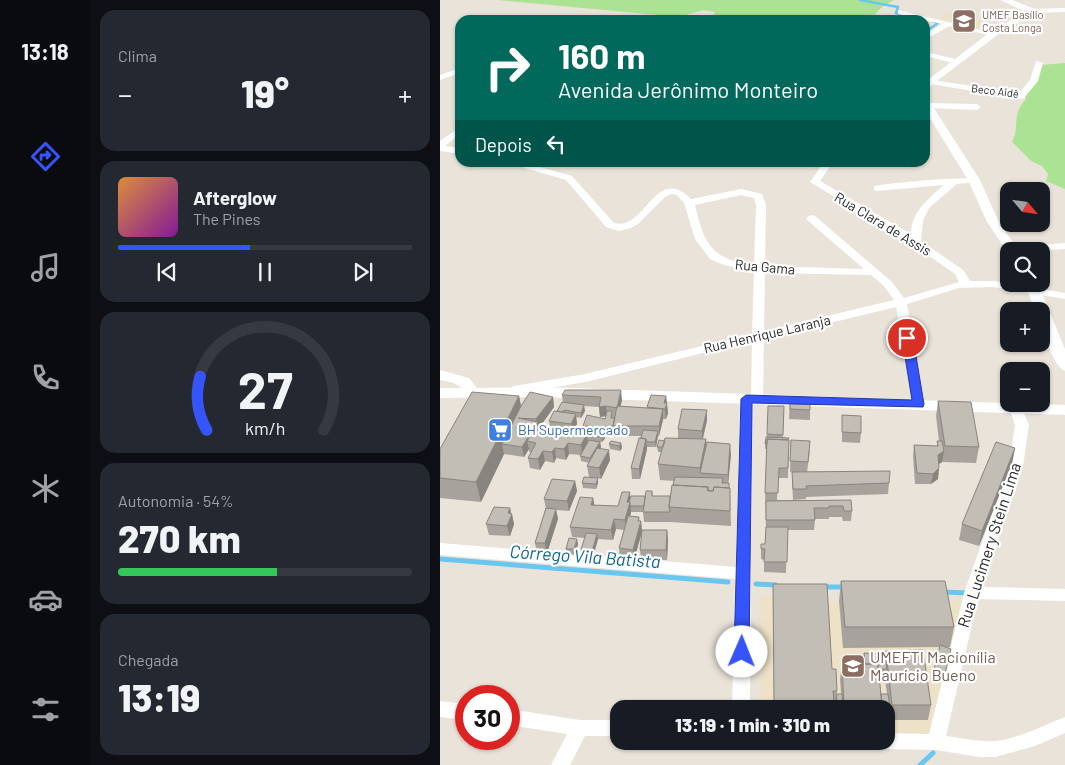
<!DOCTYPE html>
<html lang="pt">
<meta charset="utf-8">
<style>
body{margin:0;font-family:Barlow,sans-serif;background:#242831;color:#f1f3f6;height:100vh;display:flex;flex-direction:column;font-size:19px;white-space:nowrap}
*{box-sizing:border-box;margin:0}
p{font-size:16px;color:#9ea1a6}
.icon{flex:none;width:28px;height:28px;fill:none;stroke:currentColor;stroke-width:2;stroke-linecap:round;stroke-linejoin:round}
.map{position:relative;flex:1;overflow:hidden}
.panel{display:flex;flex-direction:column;gap:10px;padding:10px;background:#0d0f14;width:350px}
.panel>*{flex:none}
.hud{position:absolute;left:15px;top:15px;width:475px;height:152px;border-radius:15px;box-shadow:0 1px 4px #0004;background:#00695c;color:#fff;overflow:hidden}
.needle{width:32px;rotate:119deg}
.fabs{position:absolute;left:560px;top:182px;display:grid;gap:10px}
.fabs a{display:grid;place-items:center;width:50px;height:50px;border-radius:10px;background:#171b24;box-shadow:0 1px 4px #0004;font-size:25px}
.speed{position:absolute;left:15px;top:685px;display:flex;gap:10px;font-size:25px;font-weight:700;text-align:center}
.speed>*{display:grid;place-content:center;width:65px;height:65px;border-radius:50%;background:#171b24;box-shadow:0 1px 4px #0004;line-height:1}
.speed .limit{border:8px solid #d22;background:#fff;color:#111}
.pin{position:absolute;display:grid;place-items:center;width:42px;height:42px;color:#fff;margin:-21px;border:2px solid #fff;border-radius:50%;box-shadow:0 1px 5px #0007}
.me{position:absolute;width:55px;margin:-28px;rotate:1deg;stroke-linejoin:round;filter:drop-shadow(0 0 4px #0008)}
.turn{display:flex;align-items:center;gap:18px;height:105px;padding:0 20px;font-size:22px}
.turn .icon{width:65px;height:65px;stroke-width:2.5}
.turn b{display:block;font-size:35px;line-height:42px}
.then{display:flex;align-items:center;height:48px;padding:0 20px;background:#0003;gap:10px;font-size:19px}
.big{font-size:38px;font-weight:800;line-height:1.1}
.panel .tile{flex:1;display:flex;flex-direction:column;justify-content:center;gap:8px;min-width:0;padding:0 18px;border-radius:15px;background:#242831}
.panel .dial{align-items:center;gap:0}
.dial svg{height:130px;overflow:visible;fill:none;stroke:#363941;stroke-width:7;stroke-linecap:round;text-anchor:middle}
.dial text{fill:#f1f3f6;stroke:none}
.song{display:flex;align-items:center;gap:15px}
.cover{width:60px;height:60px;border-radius:8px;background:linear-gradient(135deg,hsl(30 70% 55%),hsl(290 70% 35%))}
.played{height:5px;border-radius:2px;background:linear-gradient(90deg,#3554fb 45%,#363941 45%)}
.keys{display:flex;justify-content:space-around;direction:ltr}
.heat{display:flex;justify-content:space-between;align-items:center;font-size:28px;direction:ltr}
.charge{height:8px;border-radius:4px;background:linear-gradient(90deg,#34c759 54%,#363941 0)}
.trip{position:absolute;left:170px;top:700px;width:285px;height:50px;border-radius:15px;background:#171b24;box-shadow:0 1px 4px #0004;font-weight:800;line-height:50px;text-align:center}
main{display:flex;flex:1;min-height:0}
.tab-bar{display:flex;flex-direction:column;width:90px;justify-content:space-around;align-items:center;background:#090b0e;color:#9ea1a6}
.tab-bar .icon{width:35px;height:35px}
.tab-bar .current{color:#3554fb}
.tab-bar b{font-size:22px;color:#f1f3f6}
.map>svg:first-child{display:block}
</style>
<main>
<nav class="tab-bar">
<b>13:18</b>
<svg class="icon current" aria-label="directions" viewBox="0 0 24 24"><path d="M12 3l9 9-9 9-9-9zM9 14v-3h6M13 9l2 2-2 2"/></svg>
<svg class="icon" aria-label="music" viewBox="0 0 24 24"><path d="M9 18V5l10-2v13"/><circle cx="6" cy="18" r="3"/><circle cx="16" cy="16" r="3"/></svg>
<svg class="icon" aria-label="phone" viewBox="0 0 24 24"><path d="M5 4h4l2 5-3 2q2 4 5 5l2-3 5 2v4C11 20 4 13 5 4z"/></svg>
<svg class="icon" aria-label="climate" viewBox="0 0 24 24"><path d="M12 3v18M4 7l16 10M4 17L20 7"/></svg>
<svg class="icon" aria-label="car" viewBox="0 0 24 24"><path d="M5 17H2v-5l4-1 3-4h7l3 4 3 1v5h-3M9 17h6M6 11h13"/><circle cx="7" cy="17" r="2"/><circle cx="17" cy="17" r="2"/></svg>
<svg class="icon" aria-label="filters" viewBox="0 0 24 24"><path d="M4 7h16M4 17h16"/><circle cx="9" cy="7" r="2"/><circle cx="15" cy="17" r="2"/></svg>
</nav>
<section class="panel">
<div class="tile"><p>Clima</p>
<div class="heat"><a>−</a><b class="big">19°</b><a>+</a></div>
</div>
<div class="tile">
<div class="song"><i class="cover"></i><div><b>Afterglow</b><p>The Pines</p></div></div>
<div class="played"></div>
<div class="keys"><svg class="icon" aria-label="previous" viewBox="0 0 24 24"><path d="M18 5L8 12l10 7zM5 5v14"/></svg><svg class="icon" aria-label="pause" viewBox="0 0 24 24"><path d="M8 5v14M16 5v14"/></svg><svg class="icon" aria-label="next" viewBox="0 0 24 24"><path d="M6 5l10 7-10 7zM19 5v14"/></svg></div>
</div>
<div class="tile dial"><svg viewBox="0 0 100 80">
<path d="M14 69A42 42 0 1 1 86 69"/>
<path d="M14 69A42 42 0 0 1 10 36" stroke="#3554fb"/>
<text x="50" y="56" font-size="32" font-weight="700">27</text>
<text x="50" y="72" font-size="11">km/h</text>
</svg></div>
<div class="tile"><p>Autonomia · 54%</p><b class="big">270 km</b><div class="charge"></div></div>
<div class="tile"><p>Chegada</p><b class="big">13:19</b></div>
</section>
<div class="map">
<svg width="625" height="765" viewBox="0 0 625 765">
<rect width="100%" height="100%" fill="#eae3d9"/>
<path fill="#ede2c7" d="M512,12L546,24L540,29L499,18Z
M328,596L388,601H524L489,735L446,733V709H320L319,602L321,598Z"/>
<path fill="#ace294" d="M58,0H454L442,7L430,20H272L275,12L263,10L239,17Z
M625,63V189L606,181L608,174L602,166L591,161L572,142C581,124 570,117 586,99L585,95L600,65Z"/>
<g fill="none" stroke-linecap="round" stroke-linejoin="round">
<path stroke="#69c7ef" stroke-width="2.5" d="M420,0L458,7L456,13L462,15
M485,32L498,23L493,21"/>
<path stroke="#69c7ef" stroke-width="5" d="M0,559L288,582
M316,584L336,585
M383,587H404
M503,592L528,593
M480,765L493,753"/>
<path fill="#fff" fill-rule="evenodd" d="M625,8V12L592,13L588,11L592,9Z
M458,10L557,34L553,36L509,26L485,40V35L502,24L458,14Z
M485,52L520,60L521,62L517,64L485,56Z
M596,61L603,63L598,81L584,98L581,99L485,83V79L579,93L590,80Z
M20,68V73L0,80V75Z
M485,103L537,104L541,107L537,110L487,108L485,107Z
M20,127V134L5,146L20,148V154L0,151V141Z
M65,162H82L132,176L174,223C205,232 215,163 251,199L301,189L322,194L326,205L325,266L424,269L367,220L366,218L371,215L375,216L452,282L464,298L519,282L515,274L472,244L370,182L384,162H393L380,181L471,234C471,212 488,199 504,185L437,191L434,190V186C447,183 533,175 539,180L537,182L517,184L489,208L483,221L481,241L523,270L530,281H554L625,293V299L554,287L519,288L467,304L485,404L479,408L473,404L456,307L324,339L323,399L317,403L312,402L310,709H292L295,579L0,555V543L296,567L300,399L306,395L311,396L312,341L145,382L74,394L68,390L74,386L145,374L312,334L314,271L284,265L270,259L255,239L244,203L237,195L231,194L225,197L198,224L191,228L179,231L166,227L126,180ZM301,195L314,198L316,205L314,265C272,260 264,244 255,205ZM325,273L431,275L444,286L454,300L324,331Z
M625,243V249L569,252L567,250L572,247Z
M570,404H580L589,425L583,466L542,587L625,589V601L538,599L506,736C522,738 538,742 554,741C578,739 602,726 625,717V733L595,746L555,757H539L496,750L446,749L440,747L437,741H446V733L489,734L524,593L569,466L575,425L569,407Z
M0,701L26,704V720L0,717Z
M69,709L140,720H179V736H145L130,765H111L127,734L69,725Z"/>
<path fill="#fff" fill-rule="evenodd" d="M560,0H572L595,9L597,14L564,30L485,90V82L558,26L588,13Z
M485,99L490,102L540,180L559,222L579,251H569V254L547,222L528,180L485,110Z
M585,284H598L625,349V371C612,367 601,324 601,311H595Z
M0,370L29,378L37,388L103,387L625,405V415L103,397L0,398V388H22L14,383L0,380Z"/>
</g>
<path fill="#a7a39c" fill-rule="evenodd" d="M125,390L182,400L180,406L207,408V407L226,396L228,413L226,419H223L219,436H218L216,447H207V449L200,479H192L191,468L201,436H174V431L163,433L165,438L162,442H160L161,447L160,448L170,460L161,479L158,478V483L156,489L143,488L142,483L155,478L149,477L147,466L149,463L141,461L140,455L129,454L126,460L116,458L114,463L105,461L100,470L90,468L88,458L91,452H89V449L84,457L64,454L41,502L0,498V449L79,396L81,406L113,397L114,407L99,428L100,433H102L111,431L109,421L117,411L123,403L122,395ZM144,406L159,407L160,417L165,416V419L143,426L144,430L142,433L134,431L137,424L136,417L141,418L145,411Z
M350,398L370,410V420L349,419Z
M498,401L539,447L536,463L502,462L499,464L498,479L491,484H475L473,456L474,445L497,446V441H499L496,416Z
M344,406L343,437L349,440L348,478H338L337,500H411L412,511L411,521H403L402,517H389V519H375L374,530H347L346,573L324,572V560L321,559V544H325L326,530L325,493L327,449H325V444L327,434Z
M402,415L421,433L420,443L402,442Z
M267,420L263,439H266V444L291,454L288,483H289V488H290L291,526L230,522H204L203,512H191L190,516L199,517V521H201L202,531L227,530L228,540L227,560H201L200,550L202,533L194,560L180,559L179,548L184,530L176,529L173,540L158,539L153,557L142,556L141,550L145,538L132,537L130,527L153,498L154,505L178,506L190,492V498L205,496L212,491L213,496H230L234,481L220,480L218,464L222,452H218L217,447L225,441L238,438V429Z
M351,440L370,451L367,472L449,483L448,494L366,497V499L353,500L352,482V472H359H350Z
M181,443L182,448L180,451L170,449L169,444Z
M575,448L572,463L539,546L519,540L522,524Z
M135,481L137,491L129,511L116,510L118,519L107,553H97L95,543L106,509L104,499Z
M70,508L74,524L70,536L49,535L46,524Z
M138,544L135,555L126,554V549Z
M401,581L514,627L510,647H507L511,649L504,679L493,676L500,647L403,648L399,601Z
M333,584L392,669L397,691V694H401L400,679L402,664H423L424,653L445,656L446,651L491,705L488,720H450L449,711H446V709H334ZM439,679H445L447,694H441Z"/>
<path fill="#88847f" d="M181,390L182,400L178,418L177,408Z
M79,396L83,416L62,444L64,454L41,502L36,482Z
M226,396L228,413L226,419L224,403Z
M113,397L114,407L99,428L100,432L93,442L87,441L89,449L84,457L82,447L97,423L96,419Z
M144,405L145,411L141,418V413Z
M166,406L167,416L160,417L159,407Z
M223,409V420L219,436V426Z
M267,410V420L262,441V431Z
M136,414L137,424L132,434L131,424Z
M173,426L174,431L163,433L165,438L162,442V433L163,430V427Z
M218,431V436L216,447L215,442Z
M147,434L148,444L142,456L141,445Z
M206,439L207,449L200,479L199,469Z
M266,439L267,454L260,473V468Z
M160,442L161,447L151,463L150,458Z
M128,443L129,454L126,460L124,449Z
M181,443L182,448L180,451L179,446Z
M290,444L291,454L288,485V475Z
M115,448L116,458L114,463L112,452Z
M575,448L572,463L539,546L542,531Z
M169,450L170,460L161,479L159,468Z
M103,451L105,461L100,470L98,459Z
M504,451L502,462L496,466L498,455Z
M499,468L498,479L491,484L493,474Z
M158,478V483L156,489V484Z
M135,481L137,491L129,511L127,501Z
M190,492L191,513L186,530L185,520L187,502Z
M153,498L155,508L151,505Z
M70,508L71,515L72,514L74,524L70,536L67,526L68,513Z
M116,509L118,519L107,553L105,543Z
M199,517L200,526L201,521L202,531L194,560L193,550Z
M174,519L176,529L173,540L171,530Z
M227,530L228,540L227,560L226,550Z
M157,534L158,539L153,557L152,552Z
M137,539L138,544L135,555L134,549Z"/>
<path fill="#c2bdb5" stroke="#88847f" d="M125,390H181L177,408L166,406L159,407L161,397L122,395Z
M32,392L79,396L36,482L0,478V449Z
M90,392L113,397L96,419L78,418L98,422L82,447L62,444L81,406Z
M211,395L226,396L224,403H227L225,409L207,407Z
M350,398L370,399V410L350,409Z
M498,401L531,402L539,447L505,446Z
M122,402L144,405L141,413L124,410L123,412L117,411Z
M177,406L223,409L219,426H173Z
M328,406H344L343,435L327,434Z
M242,409L267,410L262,431L238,429Z
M114,411L136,414L131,424L109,421Z
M167,411H172L171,418H175L173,426H175L163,427L143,426L147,415L165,419Z
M402,415L421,416V433L402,432Z
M146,427L163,430L162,433H164L162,437L146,435L147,434L142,433Z
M116,428L147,434L141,445L128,443L124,449L115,448L112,452L103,451L98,459L88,458L96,443L87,441L93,432L102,433L104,430L112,431V435Z
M203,430L218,431L215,442H207L206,439L201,438Z
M326,437L349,438L348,440L327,439V444H325Z
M199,438L206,439L199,469L191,468Z
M225,438L266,439L260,468L218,464Z
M327,439L349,440L348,468H339L338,493H325Z
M149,440L160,442L150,458L140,456Z
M219,440L225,441L223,447H217Z
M351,440L370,441L368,462L350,461Z
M171,441L181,443L179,446L169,444Z
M497,441H502L504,451L498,455L499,468L493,474L477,473L474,445L498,446Z
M267,442L290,444L288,475L260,473Z
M556,442L575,448L542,531L522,524Z
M157,448L169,450L159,468L147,466Z
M450,471L449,483L366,486L367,489H353L352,472Z
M144,477L158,478L156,484L142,483Z
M235,477L283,478L282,483H289V488L274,487L273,491H268V487L233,485Z
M112,479L135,481L127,501L104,499Z
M232,485L268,487L267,490L273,491L274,487L290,488V511L229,507Z
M206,491H212V496H230L229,507L230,512H203Z
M182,492H190L187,502H190L185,520L174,519L171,530L130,527L140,497L153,498L151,505L178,506Z
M191,496H205L204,506H190V502H189Z
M411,500L412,511H404L403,506H389V508H374L375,520H326V501Z
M54,507L70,508L68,513L72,514L67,526L46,524Z
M106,508L116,509L105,543H95Z
M188,516L199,517L198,521H201L193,550L179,548Z
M326,527H348L347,562H324L325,549H321V544H325Z
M202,530H227L226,550H200Z
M146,533L157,534L152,552L141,550Z
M129,538L137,539L134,549H126Z
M401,581H505L514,627H405Z
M333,584H387L392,669H396L397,691H393L394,702H334Z
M500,645L511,649L505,674L494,670Z
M483,650L491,705H452L446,651Z
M424,653L445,654L447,669H438V664H425Z
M402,664H438L442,706H404Z
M397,694H402L403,706H396Z
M441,694H448L450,706H442Z"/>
<path fill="#3554fb" stroke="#2237a3" d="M467,334L473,338L484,404L483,407L312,403L309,652L307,657L302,659L296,657L294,652L301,399L306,395L472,400L462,338Z"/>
<defs>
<symbol id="school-square" viewBox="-11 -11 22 22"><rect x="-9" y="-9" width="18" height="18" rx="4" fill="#8d6e63" stroke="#fff"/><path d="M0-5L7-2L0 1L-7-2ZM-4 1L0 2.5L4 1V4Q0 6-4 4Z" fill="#fff"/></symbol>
<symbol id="supermarket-square" viewBox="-11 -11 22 22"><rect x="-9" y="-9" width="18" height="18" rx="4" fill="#3f7fe0" stroke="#fff"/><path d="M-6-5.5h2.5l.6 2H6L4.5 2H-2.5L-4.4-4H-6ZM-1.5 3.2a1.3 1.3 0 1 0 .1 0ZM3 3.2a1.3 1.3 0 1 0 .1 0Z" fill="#fff"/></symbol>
</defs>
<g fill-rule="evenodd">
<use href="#school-square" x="510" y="7" width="28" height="28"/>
<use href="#supermarket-square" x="46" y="416" width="28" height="28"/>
<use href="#school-square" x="399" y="652" width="28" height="28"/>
</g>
<g text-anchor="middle" stroke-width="4.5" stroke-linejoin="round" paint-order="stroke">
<g font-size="11" fill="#785e54" stroke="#fff" text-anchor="start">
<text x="542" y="19">UMEF Basílio<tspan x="542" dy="13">Costa Longa</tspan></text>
</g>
<g font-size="11" fill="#272727" stroke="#fff">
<text transform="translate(555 91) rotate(7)" y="4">Beco Aidê</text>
</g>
<g font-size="14" fill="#272727" stroke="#fff">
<text transform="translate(443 224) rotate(31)" y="5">Rua Clara de Assis</text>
<text transform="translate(325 267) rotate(5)" y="5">Rua Gama</text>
<text transform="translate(327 334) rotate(-13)" y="5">Rua Henrique Laranja</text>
</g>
<g font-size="14" fill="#366cbe" stroke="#fff" text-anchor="start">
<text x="78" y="435">BH Supermercado</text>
</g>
<g font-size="16" fill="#272727" stroke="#fff">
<text transform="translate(549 545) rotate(-72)" y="6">Rua Lucimery Stein Lima</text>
</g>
<g font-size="16" fill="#785e54" stroke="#fff" text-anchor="start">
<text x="430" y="663">UMEFTI Macionília<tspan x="430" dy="18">Maurício Bueno</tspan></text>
</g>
<g font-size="18" font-style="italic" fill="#0c6397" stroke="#fff">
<text transform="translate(145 557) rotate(4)" y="6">Córrego Vila Batista</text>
</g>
</g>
</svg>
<div class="fabs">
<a><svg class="needle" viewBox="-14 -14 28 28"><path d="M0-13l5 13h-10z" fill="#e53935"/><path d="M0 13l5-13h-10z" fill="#9ea1a6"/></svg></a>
<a><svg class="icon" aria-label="search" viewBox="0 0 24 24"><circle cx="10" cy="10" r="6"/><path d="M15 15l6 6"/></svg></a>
<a>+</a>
<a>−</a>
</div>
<div class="speed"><div class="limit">30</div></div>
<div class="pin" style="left:467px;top:338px;background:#d93025"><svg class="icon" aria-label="arrive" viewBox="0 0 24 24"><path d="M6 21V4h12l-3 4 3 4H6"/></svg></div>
<svg class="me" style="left:302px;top:652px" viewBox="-20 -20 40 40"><circle r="19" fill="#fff"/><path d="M0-13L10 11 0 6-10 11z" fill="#3554fb"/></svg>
<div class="trip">13:19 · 1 min · 310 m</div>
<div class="hud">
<div class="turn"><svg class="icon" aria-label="right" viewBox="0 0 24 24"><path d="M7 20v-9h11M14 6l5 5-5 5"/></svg><div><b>160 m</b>Avenida Jerônimo Monteiro</div></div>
<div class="then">Depois<svg class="icon" aria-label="left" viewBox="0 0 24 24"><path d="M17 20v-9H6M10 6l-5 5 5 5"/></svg></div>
</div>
</div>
</main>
